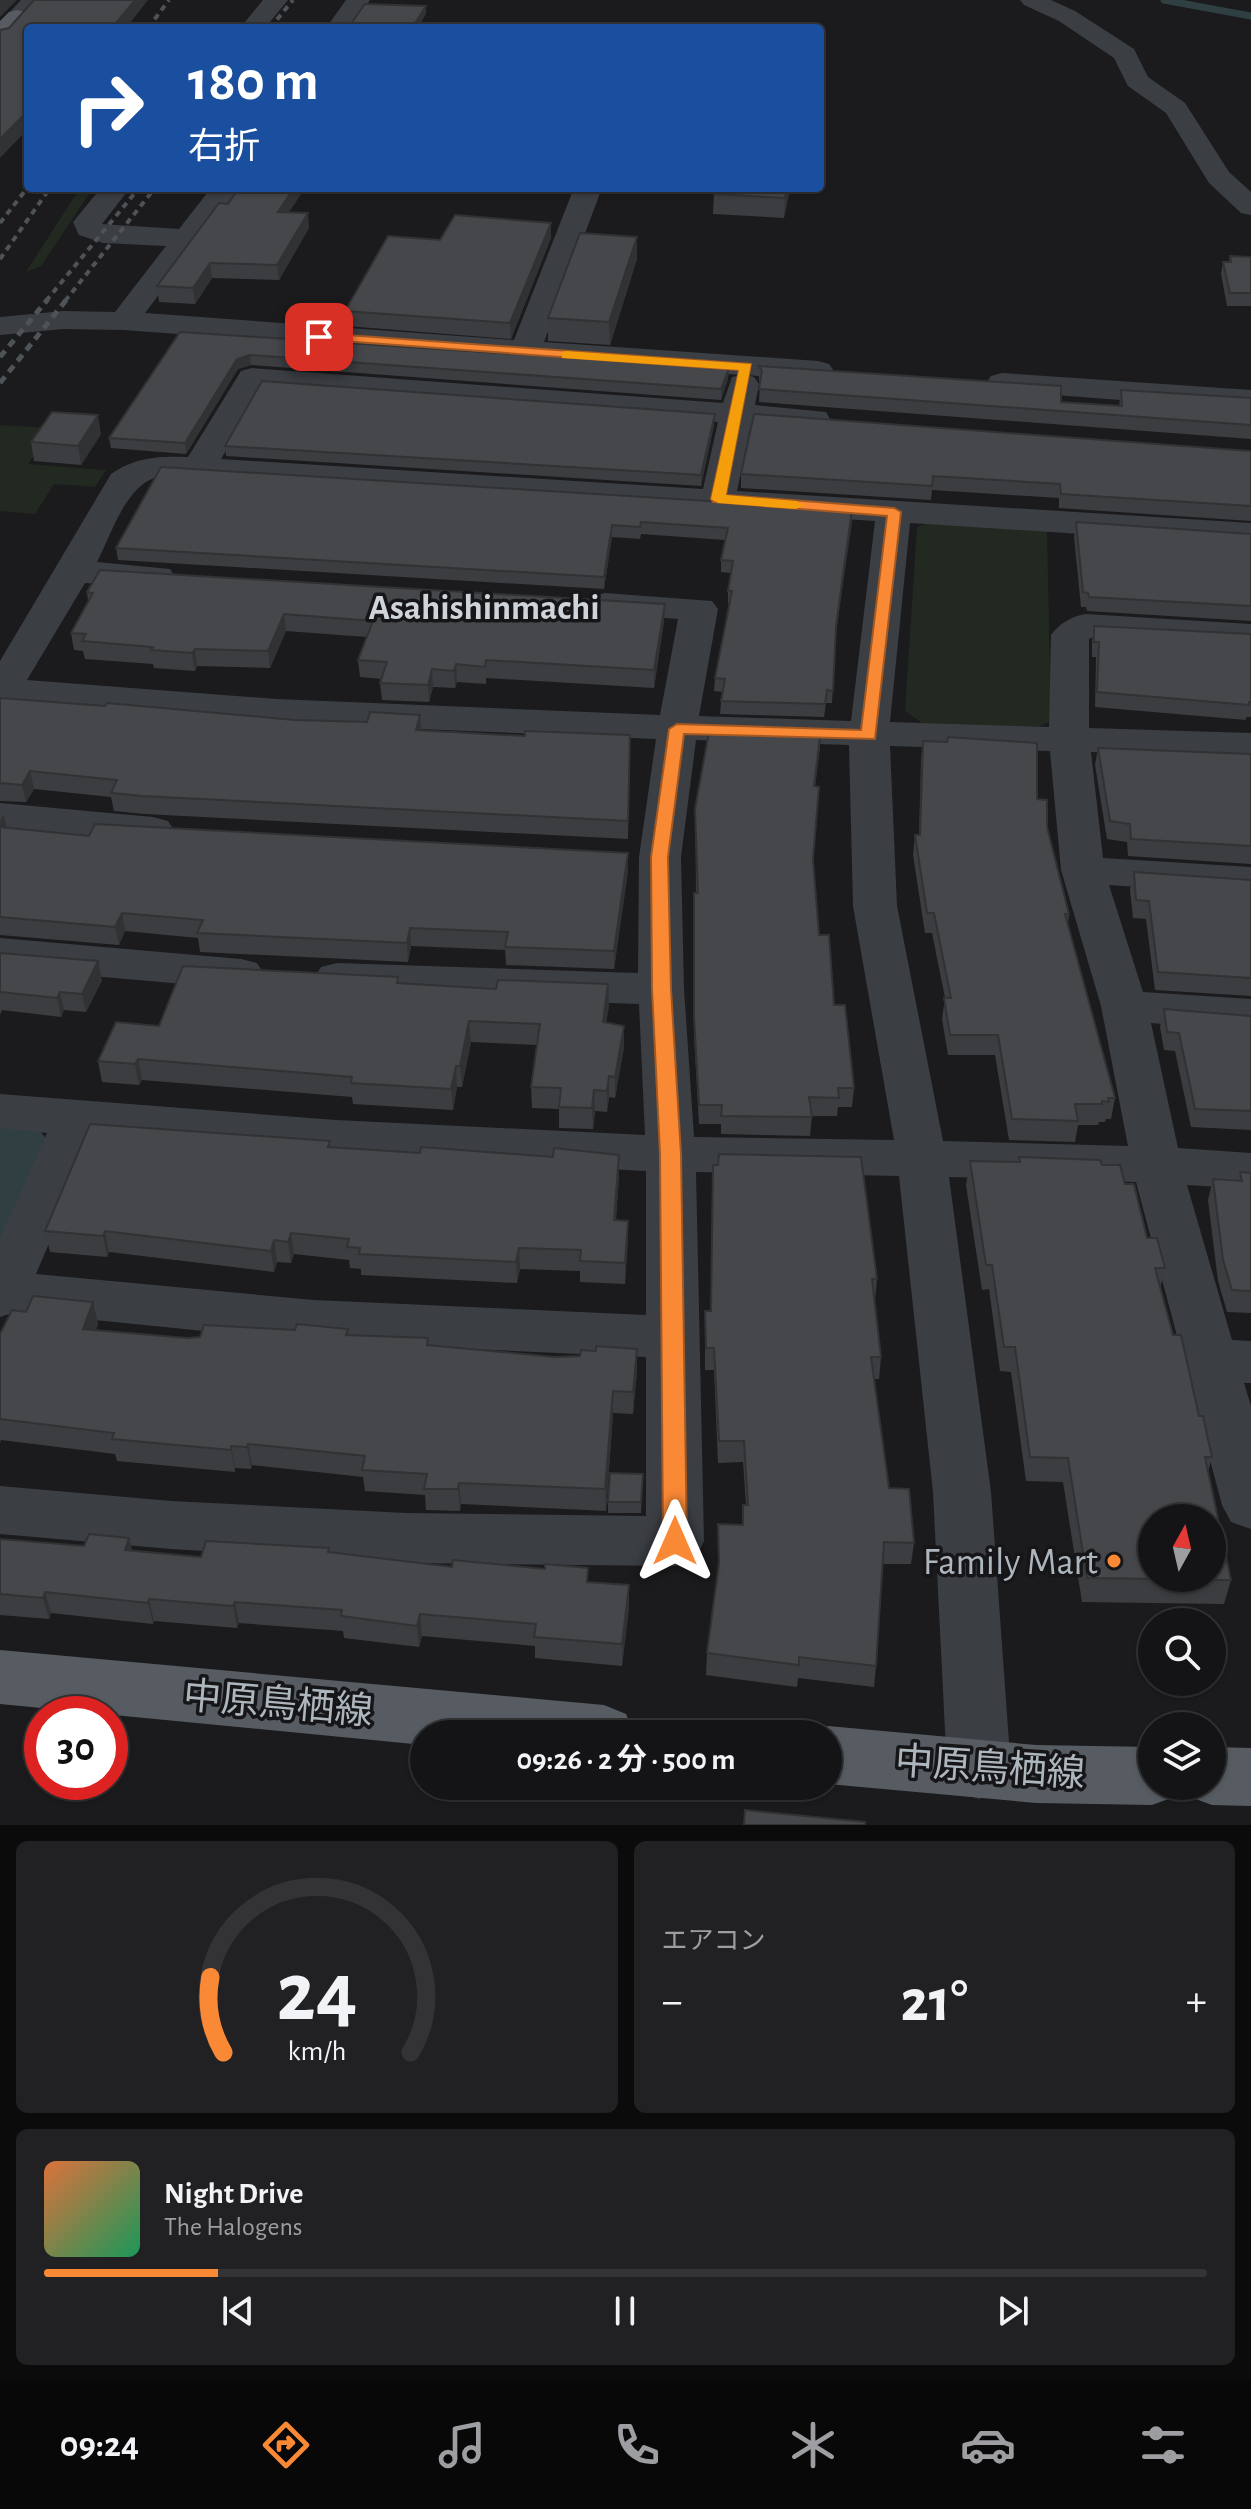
<!DOCTYPE html>
<html lang="ja">
<meta charset="utf-8">
<style>
body{margin:0;font-family:"Alegreya Sans","Noto Sans JP",sans-serif;background:#212123;color:#f1f3f6;height:100vh;display:flex;flex-direction:column;font-size:30px;white-space:nowrap}
*{box-sizing:border-box;margin:0}
p{font-size:26px;color:#9d9ea1}
.icon{flex:none;width:44px;height:44px;fill:none;stroke:currentColor;stroke-width:2;stroke-linecap:round;stroke-linejoin:round}
.map{position:relative;height:1825px;overflow:hidden}
.side{display:flex;flex-direction:column;gap:16px;padding:16px;background:#0b0b0c;flex:1}
.side>*{flex:none}
.hud{position:absolute;left:24px;top:24px;width:800px;height:168px;border-radius:8px;box-shadow:0 2px 6px #0004,0 0 0 2px #333335;background:#1a4fa0;color:#fff;overflow:hidden}
.needle{width:52px;rotate:8deg}
.tools{position:absolute;left:1138px;top:1504px;display:grid;gap:16px}
.tools a{display:grid;place-items:center;width:88px;height:88px;border-radius:50%;background:#141416;box-shadow:0 2px 6px #0004,0 0 0 2px #333335;font-size:40px}
.speed{position:absolute;left:24px;top:1696px;display:flex;gap:16px;font-size:40px;font-weight:700;text-align:center}
.speed>*{display:grid;place-content:center;width:104px;height:104px;border-radius:50%;background:#141416;box-shadow:0 2px 6px #0004,0 0 0 2px #333335;line-height:1}
.speed .limit{border:12px solid #d22;background:#fff;color:#111}
.pin{position:absolute;display:grid;place-items:center;width:68px;height:68px;color:#fff;margin:-34px;border-radius:16px;box-shadow:0 4px 12px #0006}
.me{position:absolute;width:88px;margin:-44px;rotate:0deg;stroke-linejoin:round;filter:drop-shadow(0 0 6px #0008)}
.turn{display:flex;align-items:center;gap:28px;height:168px;padding:0 32px;font-size:36px}
.turn .icon{width:104px;height:104px;stroke-width:2.5}
.turn b{display:block;font-size:56px;line-height:68px}
.big{font-size:60px;font-weight:700;line-height:1.1}
.side .tile{flex:1;display:flex;flex-direction:column;justify-content:center;gap:12px;min-width:0;padding:0 28px;border-radius:12px;background:#212123}
.side .dial{align-items:center;gap:0}
.dial svg{height:208px;overflow:visible;fill:none;stroke:#333335;stroke-width:7;stroke-linecap:round;text-anchor:middle}
.dial text{fill:#f1f3f6;stroke:none}
.song{display:flex;align-items:center;gap:24px}
.cover{width:96px;height:96px;border-radius:12px;background:linear-gradient(135deg,hsl(20 70% 55%),hsl(150 70% 35%))}
.played{height:8px;border-radius:4px;background:linear-gradient(90deg,#fa8936 15%,#333335 15%)}
.keys{display:flex;justify-content:space-around;direction:ltr}
.heat{display:flex;justify-content:space-between;align-items:center;font-size:44px;direction:ltr}
.side .tiles{flex:1;display:grid;gap:16px;grid-template-columns:1fr 1fr}
.tile:last-child{grid-column:span 2}
.trip{position:absolute;left:410px;top:1720px;width:432px;height:80px;border-radius:40px;background:#141416;box-shadow:0 2px 6px #0004,0 0 0 2px #333335;font-weight:700;line-height:80px;text-align:center}
.tab-bar{display:flex;height:128px;justify-content:space-around;align-items:center;background:#080809;color:#9d9ea1}
.tab-bar .icon{width:56px;height:56px}
.tab-bar .selected{color:#fa8936}
.tab-bar b{font-size:36px;color:#f1f3f6}
.map>svg:first-child{display:block}
</style>
<div class="map">
<svg width="1251" height="1825" viewBox="0 0 1251 1825">
<rect width="100%" height="100%" fill="#1b1b1d"/>
<path fill="#212920" d="M80,188H93L41,266L26,272Z
M0,425L52,428L28,464L106,470L95,487L54,484L35,514L0,511Z
M931,522L1047,529L1051,721L1038,727L922,723L905,711L917,527Z"/>
<path fill="#2f3f42" d="M0,1123L37,1127L47,1140L0,1245Z"/>
<g fill="none" stroke-linecap="round" stroke-linejoin="round">
<path stroke="#2f3f42" stroke-width="7" d="M1164,0L1251,16"/>
<path fill="#3b3e43" fill-rule="evenodd" d="M21,0H46L25,22H9L5,17Z
M263,0H288L265,28H240Z
M346,0H370L350,28H326Z
M1020,0H1051L1075,11L1134,49L1148,77L1185,103L1229,172L1251,192V215L1241,213L1209,183L1166,113L1128,86L1114,58L1059,21L1024,5Z
M101,188H130L102,224L179,229L211,188H239L145,313L514,340L574,188H602L544,342L818,361L829,364L834,371L829,378L818,381L747,375L754,377L759,384L755,405L826,412L830,419L826,426L814,429L751,424L737,491L1251,523V545L910,523L890,722L1049,727L1051,635C1060,623 1071,617 1085,614L1251,624V646L1093,637L1089,639V728L1251,733V757L1091,752L1103,858L1251,867V895L1109,885L1143,992L1251,999V1031L1151,1023L1178,1148L1251,1153V1189L1187,1185L1232,1340L1251,1341V1383H1244L1251,1406V1529L1231,1522L1222,1505L1136,1182L949,1177L991,1492L1011,1770L1001,1791L979,1799L957,1791L947,1770L933,1492L899,1176L696,1172L704,1541L696,1558L675,1566L406,1563L171,1549L0,1534V1486L171,1501L406,1513L646,1516V1357L314,1342L15,1312L0,1317V1238L47,1133L0,1128V1094L336,1120L645,1135L639,1004L337,993L321,989L314,978L321,967L337,963L638,973L639,857L656,739L277,723L9,702L0,705V661L111,474C136,457 158,456 188,457L241,371L252,368L723,403L732,377L741,375L124,330L63,329L0,335V317L63,311L115,312L166,246L103,243L79,235L73,222ZM262,388L718,422L703,489L221,459ZM162,476L875,521L851,721L699,716L718,609L712,601L605,593L592,596L586,604L592,612L678,619L660,715L277,699L27,680L85,583L157,588L170,585L175,577L170,569L97,562C112,533 127,481 162,476ZM696,740L849,745L853,906L894,1140L694,1137L684,989L681,857ZM890,746L1050,751L1061,870L1101,1006L1128,1146L943,1141L897,906ZM94,1137L336,1155L646,1171V1315L314,1300L36,1274Z
M1002,373L1251,390V410L991,390L986,383L991,376Z
M0,803L153,817L168,821L174,830L168,839L153,843L0,829Z
M0,938L241,959L257,963L264,974L257,985L241,989L0,968Z"/>
<path fill="#575c62" fill-rule="evenodd" d="M17,10L25,12L29,17L9,41L0,43V21L9,12Z
M0,1650L604,1705L626,1714L635,1734H424V1745L0,1704Z
M828,1726L1036,1745L1152,1747V1786H1179L1174,1797L1152,1805L1036,1803L828,1784V1734H807Z
M1212,1747L1251,1748V1806L1212,1805L1190,1797L1185,1786H1212Z"/>
<path stroke="#4e5358" stroke-width="4" stroke-dasharray="6 5" stroke-linecap="butt" d="M148,28L169,0
M270,28L293,0
M0,223L28,187
M0,259L50,188
M46,301L139,188
M65,301L155,188"/>
<path stroke="#4e5358" stroke-width="5" stroke-dasharray="8 6" stroke-linecap="butt" d="M0,357L48,299
M0,383L67,299"/>
</g>
<path fill="#3b3d40" d="M239,188H305L289,212L309,228L279,280L212,278L195,304L159,302L157,286L228,204Z
M790,188L784,218L713,214L714,194Z
M551,223V238L511,339L346,326L345,311L440,240Z
M637,237V259L610,345L548,341V318Z
M1230,256L1251,257V306H1227L1221,274L1223,262H1229Z
M180,332L729,368L728,378L721,400L251,365L238,369L186,454L111,448L109,438Z
M759,366L1061,402L1119,406L1121,390L1251,398V439L759,402L760,382L759,380Z
M714,425L701,486L226,456L225,446Z
M101,434L81,465L34,461L31,442Z
M1251,451V521L1059,508V498L932,490L931,500L741,488V474Z
M852,510L836,635L832,703H826L824,717L720,714L722,692L714,691L715,678L729,603H728V591L731,573L721,572V560L725,540L641,534L640,539L612,537L604,589L118,560L116,548Z
M1076,522L1251,534V621L1087,611L1086,607H1081L1074,537Z
M87,592L665,604L664,621L654,688L486,678V684L457,682L455,688L433,687L429,702L382,700L380,683L382,679L360,677L358,660L367,637L286,631L270,668L197,666L195,671L154,668L153,664L85,659L83,651L74,650L71,633L88,601Z
M1094,626L1251,634V717H1246V720L1095,707L1096,657H1092V641Z
M0,698L295,720L367,722L420,715L421,730L525,736L630,735L628,839L145,814L114,811L111,797L34,789L26,802L0,801Z
M923,741L1037,799L1047,827L1069,914L1068,925L1115,1098L1111,1119H1106L1105,1122H1099L1098,1125H1078L1075,1142L1009,1140L995,1055H948L942,1019L945,998L932,933H925L913,855L915,835H919L921,760Z
M820,747L815,786L813,860L819,935L854,1088L852,1107H838L837,1116H812L810,1136L721,1134V1124H699L694,1036V912L696,893L695,809Z
M1098,748L1251,754V864L1128,856L1127,842L1107,839L1095,765Z
M0,813L4,815L7,828L89,836L628,853V871L614,969L506,965L505,950L411,946L408,962L200,952L198,938L125,931L119,945L0,935Z
M1134,872L1251,880V996L1155,990L1146,919L1133,918L1130,890Z
M0,953L102,980L86,1012L64,1010L61,1017L2,1010L0,1015Z
M399,983L609,1005L606,1023L624,1026V1047L615,1098L609,1097L607,1112L595,1111L593,1129L559,1128V1109L532,1108L531,1087L537,1045L471,1042L462,1087H457L453,1110L353,1104L352,1097L142,1080L139,1085L102,1082L98,1061L159,1026Z
M1164,1009L1251,1016V1130L1191,1127L1175,1051L1164,1050L1160,1027Z
M330,1147L619,1176L616,1221H628L625,1284L580,1282V1271L520,1269L517,1283L361,1275V1269L350,1268L349,1260L294,1254L291,1263L277,1262L274,1272L109,1252L107,1257L50,1252L45,1231Z
M1019,1157L1102,1165L1125,1184L1147,1238L1165,1268L1160,1289L1173,1335L1212,1457L1208,1472L1231,1580L1224,1604L1082,1602L1063,1482L1026,1481L1011,1372L1000,1371L989,1289L982,1290L966,1185L970,1161L1018,1162Z
M1240,1172L1251,1173V1313L1227,1312L1218,1281L1208,1200L1213,1179L1238,1180Z
M712,1186L877,1279L875,1300L881,1357L879,1379H874L889,1488L914,1543L911,1564H883L876,1666L874,1687L798,1678L797,1687L706,1675L707,1653L718,1572V1524L742,1525L743,1505H746L743,1462L718,1463L714,1370H705V1311H711Z
M93,1302L98,1324L96,1330L187,1338L295,1330L348,1329L349,1335L637,1370L633,1414L613,1413L606,1511L461,1504L460,1511L426,1510L425,1495L365,1491L363,1477L252,1465L251,1469L235,1468V1472L117,1461L115,1454L1,1440L0,1443V1334L26,1312Z
M643,1474L641,1513H608V1502Z
M129,1538L132,1550L201,1557L329,1548V1552L589,1582L629,1607L622,1666L535,1658V1646L422,1636L419,1647L344,1638L343,1631L239,1623L237,1628L154,1621L153,1624L51,1613L49,1619L0,1615V1539L84,1546Z"/>
<path fill="#303234" d="M0,0H17L0,17Z
M135,0H148L126,28H112Z
M426,6V14L418,28H412Z
M28,111V129L0,158V139Z
M294,188H305L279,227L278,212Z
M787,188H790L784,218L785,198Z
M308,213L309,228L279,280L277,265Z
M551,223V238L511,339L510,323Z
M637,237V259L610,345L609,322Z
M210,263L212,278L195,304L193,288Z
M250,355L251,365L238,369L186,454L185,443L237,359Z
M729,368L728,378L721,400V389Z
M715,414L714,425L701,486V475Z
M98,415L101,434L81,465L78,446Z
M852,510V523L835,638L836,626Z
M612,525V537L604,589V577Z
M665,604L664,621L654,688V670Z
M284,614L286,631L270,668L268,651Z
M195,649L197,666L195,671L192,653Z
M456,664L457,682L455,688L454,671Z
M432,669L433,687L429,702L428,685Z
M420,715L421,732L416,730Z
M821,729L820,747L813,804L814,786Z
M30,771L34,789L26,802L22,785Z
M4,815L8,833L0,843V821Z
M628,853V871L614,969V951Z
M122,913L125,931L119,945L115,927Z
M410,928L411,946L408,962L407,943Z
M98,961L102,980L86,1012L82,994Z
M608,984L609,1005L603,1043V1022Z
M60,992L64,1010L61,1017L57,998Z
M469,1021L471,1042L462,1087L460,1066Z
M624,1026V1047L615,1098V1077Z
M138,1059L142,1080L139,1085L135,1064Z
M456,1066L457,1087L453,1110L451,1089Z
M609,1076V1097L607,1112V1091Z
M594,1090L595,1111L593,1129L592,1108Z
M619,1155V1176L614,1242V1220Z
M628,1221V1242L625,1284V1263Z
M105,1231L109,1252L107,1257L103,1236Z
M291,1233L294,1254L291,1263L288,1242Z
M274,1240L277,1262L274,1272L271,1251Z
M519,1248L520,1269L517,1283L516,1262Z
M93,1302L98,1324L88,1351L83,1329Z
M637,1349V1370L633,1414V1392Z
M613,1391V1413L606,1511L605,1489Z
M248,1444L252,1465L251,1469L247,1447Z
M231,1446L235,1468V1472L231,1450Z
M459,1483L461,1504L460,1511L458,1489Z
M129,1538L134,1560L125,1550Z
M629,1585V1607L622,1666V1644Z
M45,1592L51,1613L49,1619L43,1598Z
M149,1599L154,1621L153,1624L148,1603Z
M235,1602L239,1623L237,1628L233,1606Z
M420,1614L422,1636L419,1647L417,1626Z"/>
<path fill="#45474a" stroke="#303234" stroke-width="2" fill-rule="evenodd" d="M34,0H135L112,28H28V111L0,139V30L9,28Z
M365,4L426,6L412,28H348Z
M239,188H294L278,212L308,213L277,265L210,263L193,288L157,286L219,203L228,204Z
M715,188H787L785,198L714,194Z
M455,215L551,223L510,323L345,311L388,236L440,240Z
M580,233L637,237L609,322L548,318Z
M1230,256L1251,257V293H1230L1223,262H1231Z
M180,332L729,368L721,389L250,355L237,359L185,443L109,438Z
M759,366L1061,386V402L1122,406L1121,390L1251,398V425L759,389L762,371Z
M262,381L715,414L701,475L225,446Z
M52,412L98,415L78,446L31,442Z
M754,414L1251,451V506L1061,494L1060,484L933,476L932,486L741,474Z
M161,467L852,510L836,626L833,691L827,690L825,704L721,701L725,679L715,678L732,591H728L733,561L721,560L728,528L641,522L640,527L612,525L604,577L116,548Z
M1076,522L1251,534V606L1089,597L1088,593L1083,592Z
M100,570L665,604L654,670L486,660L485,667L456,664L454,671L432,669L428,685L380,683L387,662L358,660L373,621L284,614L268,651L195,649L192,653L151,650L153,647L82,641L86,634L71,633L93,593L87,592Z
M1094,626L1251,634V702H1249V705L1097,692L1099,642H1094Z
M0,698L105,706L107,703L295,720L367,722L370,712L420,715L416,730L525,736V731L630,735L628,821L142,796L111,793L117,780L30,771L22,785L0,783Z
M715,726L821,729L814,786L819,787L813,859L819,935H829L834,1005H845L854,1088H838L839,1098L809,1097L812,1117L721,1116L722,1105H699L694,1017V893H698L695,809L709,732L714,733Z
M948,737L1037,743V799L1047,800V827L1069,914H1065L1115,1098H1108L1109,1102L1102,1101V1104H1075L1078,1121L1012,1119L998,1035H950L944,998H951L934,913H927L915,835H920L923,741L947,742Z
M1098,748L1251,754V846L1131,839L1130,824L1110,821Z
M95,824L628,853L614,951L505,947L508,932L410,928L407,943L197,933L203,920L122,913L115,927L0,917V827L89,836Z
M1134,872L1251,880V978L1158,972L1149,901L1136,900Z
M0,953L98,961L82,994L60,992L57,998L0,992Z
M183,966L398,977L397,983L496,989L498,980L608,984L603,1022L624,1026L615,1077L609,1076L607,1091L594,1090L592,1108L559,1107L561,1088L531,1087L540,1024L469,1021L460,1066H456L451,1089L351,1083L352,1077L138,1059L135,1064L98,1061L116,1022L159,1026Z
M1164,1009L1251,1016V1111L1195,1109L1179,1033L1167,1032Z
M90,1124L330,1141L328,1147L420,1153L421,1147L553,1157L554,1148L619,1155L614,1220L628,1221L625,1263L580,1261L581,1250L519,1248L516,1262L359,1254L360,1248L347,1247L349,1239L291,1233L288,1242L274,1240L271,1251L105,1231L103,1236L45,1231Z
M719,1154L861,1157L877,1279H872L881,1357H871L889,1488L909,1489L914,1543L884,1542L876,1666L799,1657V1665L707,1653L719,1563L718,1524L743,1525V1505H748L744,1441H719L714,1348H706L705,1311H711L713,1165H718Z
M1019,1157L1100,1160L1102,1165H1120L1125,1184H1134L1147,1238H1157L1165,1268H1155L1173,1335H1181L1199,1416H1203L1212,1457H1205L1231,1580L1087,1578L1068,1458L1030,1457L1015,1347H1004L992,1265H986L970,1161L1020,1162ZM1152,1518H1212V1578H1152Z
M1240,1172L1251,1173V1291L1232,1290L1223,1260L1213,1179L1242,1181Z
M33,1296L93,1302L83,1329L187,1338L200,1337L204,1325L295,1330L297,1324L348,1329L346,1335L428,1338L427,1345L555,1357L580,1356L581,1350L596,1351V1346L637,1349L633,1392L613,1391L605,1489L459,1483L458,1489H424L427,1474L362,1470L365,1456L248,1444L247,1447L231,1446V1450L112,1439L114,1433L0,1419V1334L12,1310L26,1312Z
M610,1473L643,1474L641,1502H608Z
M89,1534L129,1538L125,1550L201,1557L206,1541L329,1548L328,1552L452,1567L453,1560L545,1569V1564L588,1568L587,1582L629,1585L622,1644L534,1637L536,1624L420,1614L417,1626L341,1616L342,1610L235,1602L233,1606L149,1599L148,1603L45,1592L43,1598L0,1594V1539L84,1546Z
M745,1810L865,1822V1825H744Z"/>
<path fill="#fa8936" stroke="#a25923" stroke-width="2" d="M319,333L751,364L726,495L894,508L901,512L875,739L684,734L668,857L671,989L681,1154L687,1541L683,1548L675,1551L666,1548L663,1541L660,1154L652,989L651,857L669,729L677,724L861,730L887,516L713,502L711,499L739,370L314,339V334Z"/>
<path fill="#f59e0b" d="M566,351L751,364L726,495L796,501L804,505L796,509L718,503L711,499L739,370L562,358V352Z"/>
<circle fill="#fa8936" stroke="#161618" stroke-width="3" cx="1114" cy="1561" r="8"/>
<g text-anchor="middle" stroke-width="7" stroke-linejoin="round" paint-order="stroke">
<g font-size="36" font-weight="bold" fill="#ced4d9" stroke="#161618">
<text x="484" y="619">Asahishinmachi</text>
</g>
<g font-size="38" fill="#adb6bd" stroke="#161618" text-anchor="end">
<text x="1098" y="1574">Family Mart</text>
</g>
<g font-size="38" fill="#adb6bd" stroke="#161618">
<text transform="translate(278 1703) rotate(5)" y="13">中原鳥栖線</text>
<text transform="translate(990 1767) rotate(4)" y="13">中原鳥栖線</text>
</g>
</g>
</svg>
<div class="tools">
<a><svg class="needle" viewBox="-14 -14 28 28"><path d="M0-13l5 13h-10z" fill="#e53935"/><path d="M0 13l5-13h-10z" fill="#9d9ea1"/></svg></a>
<a><svg class="icon" aria-label="search" viewBox="0 0 24 24"><circle cx="10" cy="10" r="6"/><path d="M15 15l6 6"/></svg></a>
<a><svg class="icon" aria-label="layers" viewBox="0 0 24 24"><path d="M12 4l9 5-9 5-9-5zM3 14l9 5 9-5"/></svg></a>
</div>
<div class="speed"><div class="limit">30</div></div>
<div class="pin" style="left:319px;top:337px;background:#d93025"><svg class="icon" aria-label="arrive" viewBox="0 0 24 24"><path d="M6 21V4h12l-3 4 3 4H6"/></svg></div>
<svg class="me" style="left:675px;top:1541px" viewBox="-20 -20 40 40"><path d="M0-17L14 15 0 8-14 15z" fill="#fa8936" stroke="#fff" stroke-width="4"/></svg>
<div class="trip">09:26 · 2 分 · 500 m</div>
<div class="hud">
<div class="turn"><svg class="icon" aria-label="right" viewBox="0 0 24 24"><path d="M7 20v-9h11M14 6l5 5-5 5"/></svg><div><b>180 m</b>右折</div></div>
</div>
</div>
<section class="side">
<div class="tiles">
<div class="tile dial"><svg viewBox="0 0 100 80">
<path d="M14 69A42 42 0 1 1 86 69"/>
<path d="M14 69A42 42 0 0 1 9 40" stroke="#fa8936"/>
<text x="50" y="56" font-size="32" font-weight="700">24</text>
<text x="50" y="72" font-size="11">km/h</text>
</svg></div>
<div class="tile"><p>エアコン</p>
<div class="heat"><a>−</a><b class="big">21°</b><a>+</a></div>
</div>
<div class="tile">
<div class="song"><i class="cover"></i><div><b>Night Drive</b><p>The Halogens</p></div></div>
<div class="played"></div>
<div class="keys"><svg class="icon" aria-label="previous" viewBox="0 0 24 24"><path d="M18 5L8 12l10 7zM5 5v14"/></svg><svg class="icon" aria-label="pause" viewBox="0 0 24 24"><path d="M8 5v14M16 5v14"/></svg><svg class="icon" aria-label="next" viewBox="0 0 24 24"><path d="M6 5l10 7-10 7zM19 5v14"/></svg></div>
</div>
</div>
</section>
<nav class="tab-bar">
<b>09:24</b>
<svg class="icon selected" aria-label="directions" viewBox="0 0 24 24"><path d="M12 3l9 9-9 9-9-9zM9 14v-3h6M13 9l2 2-2 2"/></svg>
<svg class="icon" aria-label="music" viewBox="0 0 24 24"><path d="M9 18V5l10-2v13"/><circle cx="6" cy="18" r="3"/><circle cx="16" cy="16" r="3"/></svg>
<svg class="icon" aria-label="phone" viewBox="0 0 24 24"><path d="M5 4h4l2 5-3 2q2 4 5 5l2-3 5 2v4C11 20 4 13 5 4z"/></svg>
<svg class="icon" aria-label="climate" viewBox="0 0 24 24"><path d="M12 3v18M4 7l16 10M4 17L20 7"/></svg>
<svg class="icon" aria-label="car" viewBox="0 0 24 24"><path d="M5 17H2v-5l4-1 3-4h7l3 4 3 1v5h-3M9 17h6M6 11h13"/><circle cx="7" cy="17" r="2"/><circle cx="17" cy="17" r="2"/></svg>
<svg class="icon" aria-label="filters" viewBox="0 0 24 24"><path d="M4 7h16M4 17h16"/><circle cx="9" cy="7" r="2"/><circle cx="15" cy="17" r="2"/></svg>
</nav>
